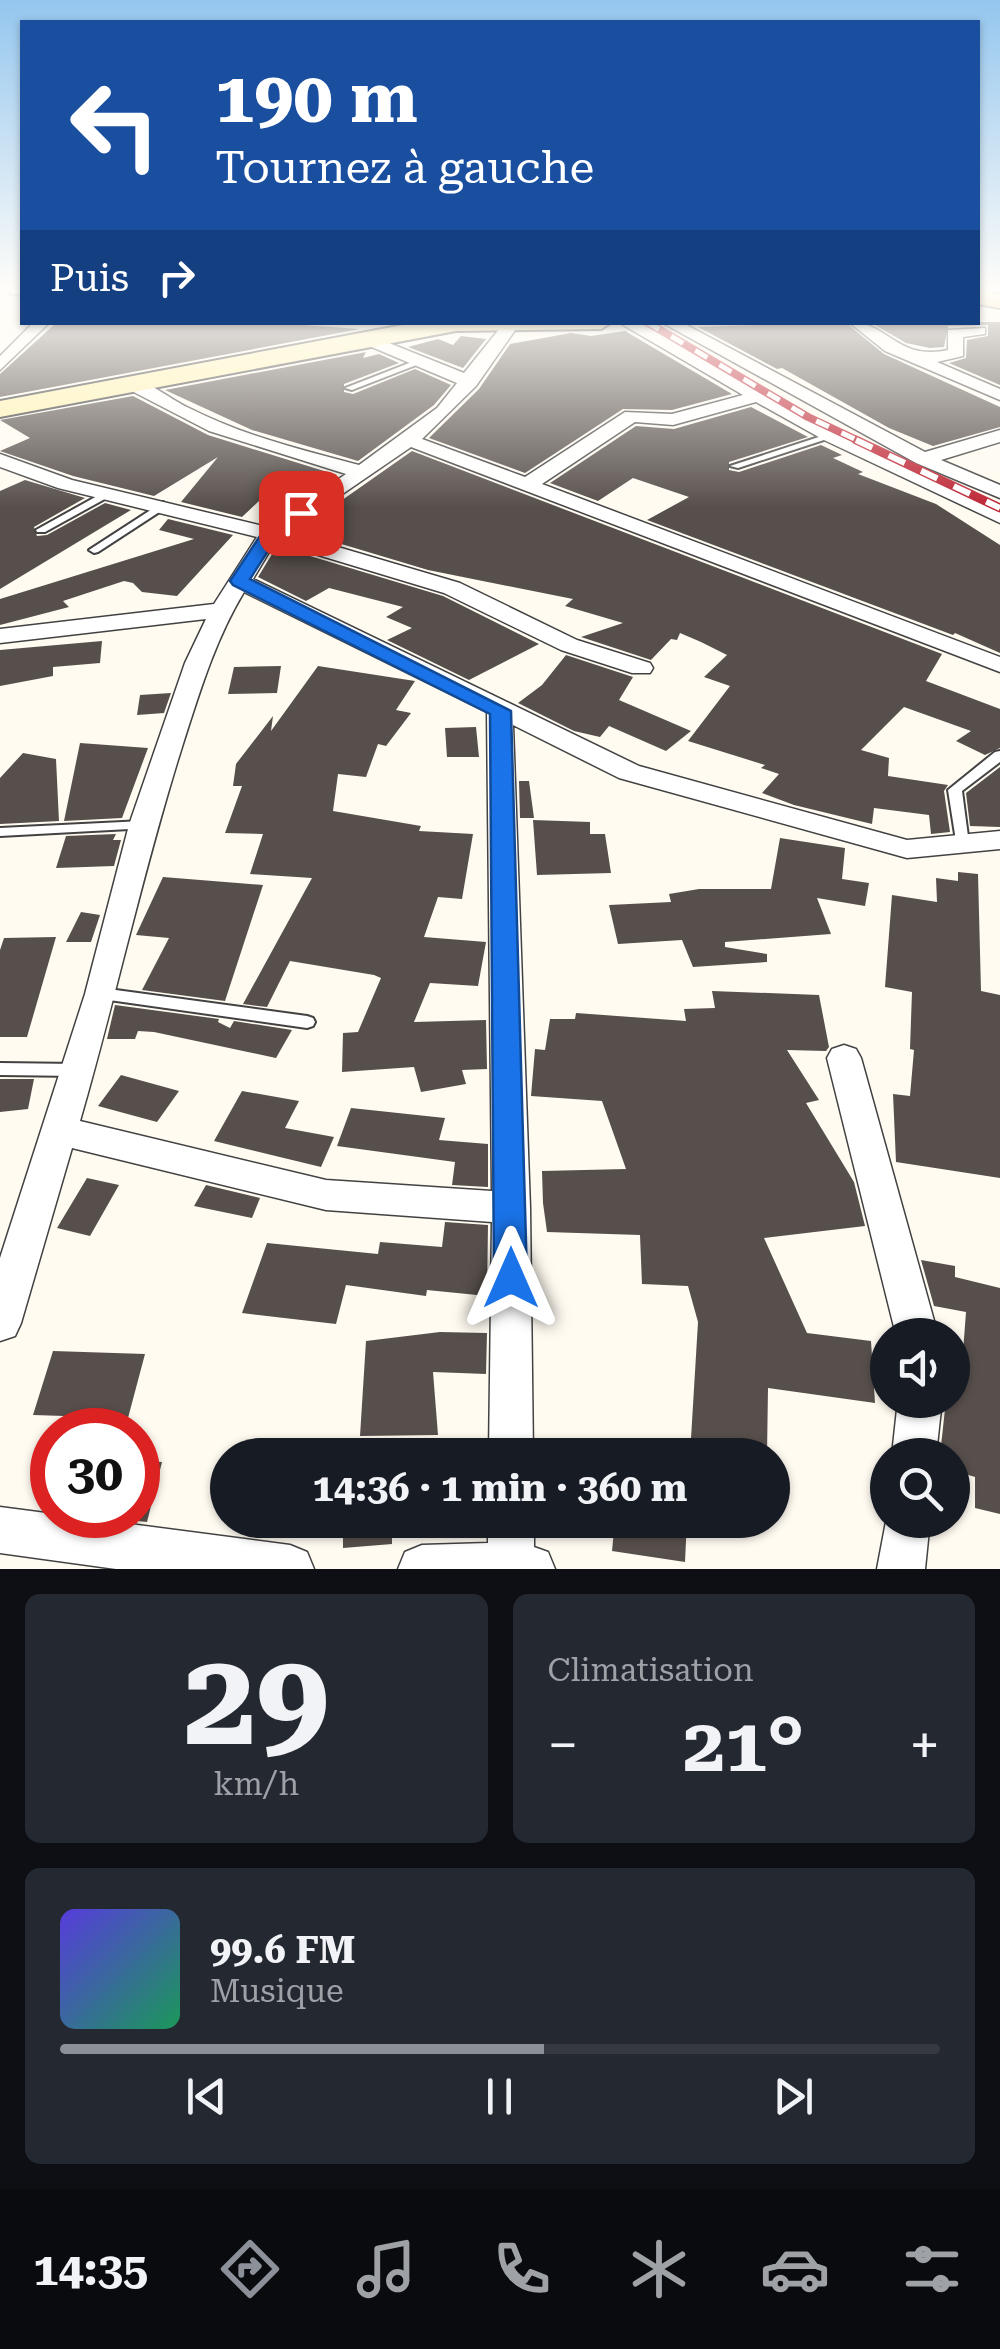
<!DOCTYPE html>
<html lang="fr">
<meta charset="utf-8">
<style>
body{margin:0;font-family:"Roboto Serif",serif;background:#242831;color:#f1f3f6;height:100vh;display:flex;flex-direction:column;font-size:38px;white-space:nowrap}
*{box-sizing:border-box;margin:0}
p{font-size:32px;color:#9ea1a6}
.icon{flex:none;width:55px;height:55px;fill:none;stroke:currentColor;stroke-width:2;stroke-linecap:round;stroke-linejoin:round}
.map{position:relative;height:1569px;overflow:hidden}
.side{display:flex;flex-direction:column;gap:25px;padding:25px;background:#0d0f14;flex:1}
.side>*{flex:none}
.banner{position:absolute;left:20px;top:20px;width:960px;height:305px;border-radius:0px;box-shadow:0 2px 8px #0004;background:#1a4fa0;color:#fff;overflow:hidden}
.tools{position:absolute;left:870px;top:1318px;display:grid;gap:20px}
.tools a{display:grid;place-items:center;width:100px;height:100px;border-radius:50%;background:#171b24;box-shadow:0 2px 8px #0004;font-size:50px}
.speed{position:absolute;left:30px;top:1408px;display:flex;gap:20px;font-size:50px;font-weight:700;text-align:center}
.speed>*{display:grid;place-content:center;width:130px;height:130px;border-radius:50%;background:#171b24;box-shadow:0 2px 8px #0004;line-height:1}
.speed .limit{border:15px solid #d22;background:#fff;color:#111}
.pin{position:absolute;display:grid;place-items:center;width:85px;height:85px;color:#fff;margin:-42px;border-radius:20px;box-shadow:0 5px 15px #0006}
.me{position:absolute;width:110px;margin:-55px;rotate:0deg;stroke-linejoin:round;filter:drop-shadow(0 0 8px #0008)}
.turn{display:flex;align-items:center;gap:35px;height:210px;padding:0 30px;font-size:45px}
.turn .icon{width:130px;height:130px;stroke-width:2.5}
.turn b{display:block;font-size:70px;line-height:85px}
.then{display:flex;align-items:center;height:95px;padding:0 30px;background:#0003;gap:20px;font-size:38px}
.big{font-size:75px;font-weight:700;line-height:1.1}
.side .card{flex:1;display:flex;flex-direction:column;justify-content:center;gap:15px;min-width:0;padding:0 35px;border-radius:15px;background:#242831}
.side .dial{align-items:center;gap:0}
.dial b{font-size:130px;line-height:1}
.song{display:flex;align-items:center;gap:30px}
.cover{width:120px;height:120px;border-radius:15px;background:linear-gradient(135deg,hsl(250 70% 55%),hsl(150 70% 35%))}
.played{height:10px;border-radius:5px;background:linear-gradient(90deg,#8c9099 55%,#363941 55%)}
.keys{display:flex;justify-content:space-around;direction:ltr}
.heat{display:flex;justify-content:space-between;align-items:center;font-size:55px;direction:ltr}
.side .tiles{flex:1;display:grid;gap:25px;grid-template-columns:1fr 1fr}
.card:last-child{grid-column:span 2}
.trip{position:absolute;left:210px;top:1438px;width:580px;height:100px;border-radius:50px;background:#171b24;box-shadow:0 2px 8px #0004;font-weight:700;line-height:100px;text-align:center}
.tabs{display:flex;height:160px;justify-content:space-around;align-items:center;background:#090b0e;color:#9ea1a6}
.tabs .icon{width:70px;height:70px}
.tabs .current{color:#8c9099}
.tabs b{font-size:45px;color:#f1f3f6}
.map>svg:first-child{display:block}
</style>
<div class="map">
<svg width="1000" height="1569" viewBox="0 0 1000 1569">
<rect width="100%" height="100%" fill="#fffbf1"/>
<path fill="#574f4b" d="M261,322L360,329L0,397V374L55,324Z
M845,322L884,354L1000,407V427L933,446L889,428L782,368L777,369L698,327Z
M870,322H1000V385L949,363L966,358L967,340L988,336V325L948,326L944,347L930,348L906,343Z
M625,331L732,394L672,410L623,409L525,473L429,438L479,389L510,344L571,333L591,336Z
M461,336L486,339L463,368L408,347L438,339L453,345Z
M366,352L363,358L379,354L399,363L344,384V392L353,394L415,369L451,385L434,405L358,461L252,430L165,390Z
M133,396L208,435L337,475L318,488L268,505L260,500L242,517L181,502L218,457L154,496L73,476L0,451L30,438L0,420Z
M751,407L808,437L729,462V470L739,472L821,445L842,455L833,458L863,472L858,474L936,504L1000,545V653L955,633L953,635L647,520L689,497L633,478L598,501L550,483L636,426L674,429Z
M412,451L942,654L926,681L1000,709V748L985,755L956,741L971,731L904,707L861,750L889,758L888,776L948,785L944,791L950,832L931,834L929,815L874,808L872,824L794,805L762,793L779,774L761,768L765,765L688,741L730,686L704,677L727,655L701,642L680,633L677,640L671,639L651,660L581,637L623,623L565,606L573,599L428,570L298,531Z
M25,480L85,498L34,527L37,536L47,535L105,503L131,510L0,589V491Z
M168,519L233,535L177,596L142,592L133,583L124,581L63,601L69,607L0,625V599L194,539L159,530Z
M277,546L443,596L539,644L469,680L387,640L412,628L386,617L403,607L329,588L306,601L258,577Z
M102,641L100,663L53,667V676L0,686V650Z
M566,655L633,677L619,700L691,731L666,751L609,726L600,737L574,731L518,703L542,685Z
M281,666L277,693L228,694L234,667Z
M318,666L415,681L396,710L411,713L386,746L378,744L366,777L338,774L333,811L421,826L419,831L473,834L462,899L438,897L424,937L486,942L478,986L430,983L414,1022L486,1020L487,1069L462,1070L466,1084L421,1092L414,1067L342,1072L343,1033L358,1032L381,978L374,975L290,961L267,1007L243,1004L312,878L250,874L263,834L225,833L242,786H233L236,764L273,716L271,731Z
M171,693L164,713L137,715L140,695Z
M476,727L479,757H447L445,728Z
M80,743L148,748L122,818L64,821Z
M23,753L56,759L59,821L0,824V778Z
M1000,767V827L970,826L966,793Z
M519,781H529L534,818H520Z
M533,820L590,822V834H605L611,873L537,875Z
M116,834L113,840H121L114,866L56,868L66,836Z
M780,838L845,848L842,879L869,883L865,906L817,898L831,934L725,942V947L767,954V962L693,967L682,940L618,944L609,905L671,902L669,894L699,889H771Z
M958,872L978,874L981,991L1000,995V1178L896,1162L893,1094L910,1096L914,1050L910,1049L912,992L885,987L892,895L937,902L936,878L958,881Z
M163,877L263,885L225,1001L142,990L169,938L136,935Z
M81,912L100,915L91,942H66Z
M56,937L27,1037H0V950L4,938Z
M712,991L819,995L829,1047L826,1051L787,1050L819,1100L806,1103L854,1182L865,1226L764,1238L807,1333L871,1341L875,1403L768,1388L767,1455H690L698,1322L688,1286L642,1284L640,1235L547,1232L543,1203L542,1171L626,1169L602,1101L531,1096L535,1049L545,1050L550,1019H575L576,1013L686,1021L684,1009L715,1008Z
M115,1005L219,1019L218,1022L230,1028L234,1021L292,1030L276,1058L154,1032L138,1031L135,1039H107Z
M121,1075L179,1091L157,1122L98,1106Z
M0,1079H34L28,1109L0,1112Z
M242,1091L299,1101L285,1128L334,1137L321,1167L214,1141Z
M351,1108L445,1118L439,1140L488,1144V1187L452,1185L455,1162L337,1146Z
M87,1178L119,1185L90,1236L57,1228Z
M206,1185L260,1198L252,1218L194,1206Z
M445,1222L488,1225L487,1296L427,1290L426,1296L346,1285L336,1324L242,1313L267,1243L378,1254L380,1242L442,1247Z
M921,1260L955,1266V1277L1000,1288V1514L975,1508V1477L952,1470V1455H940L946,1400H952V1364L962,1365L966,1312L934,1306Z
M440,1332L487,1333L486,1374L433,1372L438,1435L360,1436L366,1341Z
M53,1351L145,1354L128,1418L33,1415Z
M138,1461L162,1462L147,1522L138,1521Z
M343,1520H392V1544L343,1548Z
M615,1520H687L685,1562L612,1551Z"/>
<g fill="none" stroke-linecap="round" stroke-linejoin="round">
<defs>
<path id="lane" d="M417,360L424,362L352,390L345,388Z
M828,434L836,436L738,468L730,466Z
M108,490L112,491V495L45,532H37L36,530Z
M163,502L168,505L167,507L98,552L94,553L89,550Z
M1000,751V762L962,791L969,844L962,849L957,847L948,790L995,752Z
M143,821L150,825L148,828L0,836V828Z
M101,988L307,1016L313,1018L315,1022L313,1026L307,1028L95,998L93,994L95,990Z
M0,1063L78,1064L84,1065L87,1070L84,1075L78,1076L0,1075Z"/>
<path id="street" d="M34,322H50L0,370V356Z
M618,322H638L838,432L1000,509V523L824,440L756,402L673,425L635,422L542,484L1000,657V672L411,447L287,532L460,583L577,640L650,663L653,668L650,673H632L561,650L444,593L275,542L253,579L639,766L907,840L1000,831V849L907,858L619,778L513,725L530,1208L533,1455H489L492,1222L326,1210L72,1148L21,1323L15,1336L0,1341V1258L85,994L129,825L185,663L206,619L0,643V629L214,604L257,537L58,488L0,467V454L72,480L267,527L346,474L209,431L126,388V380C145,377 171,400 189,408C242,435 301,450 359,465L437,408L457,383L367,345V339H379L464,373L504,323L515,322L518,326L476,386L422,439L525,477L625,412L672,414L743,395ZM244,592L487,712L492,1191L326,1180L80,1121C116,997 143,870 182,747C199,694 215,640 244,592Z
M661,322H681L925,452L1000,430V442L941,460L1000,485V498L916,463Z
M849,322C889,322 896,361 948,350V330L985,328V334L963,337V356L937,362L1000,389V400L885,351Z
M844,1045L856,1049L861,1058L938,1335H896L827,1058L832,1049Z
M898,1400H942L936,1455H892Z
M0,1507L290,1545L307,1552L314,1569H116L0,1553Z
M888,1511V1520H930L925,1569H877Z
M488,1520H534V1547L548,1552L555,1569H398L405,1552L422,1545L488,1543Z"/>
<path id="secondary" d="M8,289H22V295L11,294Z
M612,322L601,329L456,331L0,417V401L419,322Z"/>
<path id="primary" d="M978,290L1000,294V308L978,304Z"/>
</defs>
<use href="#lane" stroke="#424242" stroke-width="4"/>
<use href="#street" stroke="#424242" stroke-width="3"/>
<use href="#secondary" stroke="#313131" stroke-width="4"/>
<use href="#primary" stroke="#202020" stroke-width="4"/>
<use href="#lane" fill="#fff" fill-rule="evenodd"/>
<use href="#street" fill="#fff" fill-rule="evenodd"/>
<use href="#secondary" fill="#fef1ad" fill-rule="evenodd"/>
<use href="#primary" fill="#f7cd69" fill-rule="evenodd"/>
<defs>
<path id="rail-far1" d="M647,322L808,417L861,442"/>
<path id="rail" d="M856,440L1000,508"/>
</defs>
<use href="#rail-far1" stroke="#be2736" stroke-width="8"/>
<use href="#rail" stroke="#be2736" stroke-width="9"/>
<use href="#rail-far1" stroke="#fff" stroke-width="5" stroke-dasharray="14" stroke-linecap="butt"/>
<use href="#rail" stroke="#fff" stroke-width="6" stroke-dasharray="18" stroke-linecap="butt"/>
</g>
<linearGradient id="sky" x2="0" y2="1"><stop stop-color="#94c6ee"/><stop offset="0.57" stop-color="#fffdf9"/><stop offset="1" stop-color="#fffdf9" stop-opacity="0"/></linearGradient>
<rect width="1000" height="508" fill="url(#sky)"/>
<path fill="#1a73e8" stroke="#114b97" stroke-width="2.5" d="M301,508L310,513L307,517L277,537L250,579L511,711L527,1278L522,1289L511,1293L499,1289L494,1278L490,714L233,585L230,581L264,530Z"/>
</svg>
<div class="tools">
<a><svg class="icon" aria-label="sound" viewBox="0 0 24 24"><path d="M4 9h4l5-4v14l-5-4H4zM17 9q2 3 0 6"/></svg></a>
<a><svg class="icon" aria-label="search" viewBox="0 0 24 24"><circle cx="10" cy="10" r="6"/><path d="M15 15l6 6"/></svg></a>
</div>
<div class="speed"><div class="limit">30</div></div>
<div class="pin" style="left:301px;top:513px;background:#d93025"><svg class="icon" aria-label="arrive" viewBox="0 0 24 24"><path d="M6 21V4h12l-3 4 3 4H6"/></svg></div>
<svg class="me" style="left:511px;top:1278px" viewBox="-20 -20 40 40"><path d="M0-17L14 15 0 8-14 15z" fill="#1a73e8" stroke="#fff" stroke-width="4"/></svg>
<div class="trip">14:36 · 1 min · 360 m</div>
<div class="banner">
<div class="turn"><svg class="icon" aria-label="left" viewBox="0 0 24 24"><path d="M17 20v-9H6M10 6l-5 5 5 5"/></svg><div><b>190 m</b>Tournez à gauche</div></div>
<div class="then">Puis<svg class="icon" aria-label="right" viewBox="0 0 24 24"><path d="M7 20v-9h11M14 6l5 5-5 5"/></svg></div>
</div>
</div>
<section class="side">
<div class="tiles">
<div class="card dial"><b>29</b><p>km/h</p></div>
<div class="card"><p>Climatisation</p>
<div class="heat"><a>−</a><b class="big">21°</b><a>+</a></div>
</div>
<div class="card">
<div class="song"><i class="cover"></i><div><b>99.6 FM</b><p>Musique</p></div></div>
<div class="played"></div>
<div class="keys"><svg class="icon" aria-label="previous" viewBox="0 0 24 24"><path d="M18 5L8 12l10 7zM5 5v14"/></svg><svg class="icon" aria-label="pause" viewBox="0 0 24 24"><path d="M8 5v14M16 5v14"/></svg><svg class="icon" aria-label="next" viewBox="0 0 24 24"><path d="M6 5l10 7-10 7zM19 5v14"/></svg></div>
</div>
</div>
</section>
<nav class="tabs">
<b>14:35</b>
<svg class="icon current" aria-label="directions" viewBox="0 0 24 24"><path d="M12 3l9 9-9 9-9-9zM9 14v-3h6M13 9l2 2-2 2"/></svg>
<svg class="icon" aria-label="music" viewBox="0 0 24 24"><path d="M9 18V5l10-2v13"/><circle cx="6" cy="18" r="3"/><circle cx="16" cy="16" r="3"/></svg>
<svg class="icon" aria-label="phone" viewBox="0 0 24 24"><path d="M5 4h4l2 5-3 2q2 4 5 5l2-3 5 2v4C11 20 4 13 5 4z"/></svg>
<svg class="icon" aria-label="climate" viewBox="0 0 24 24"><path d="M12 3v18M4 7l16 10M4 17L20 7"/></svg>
<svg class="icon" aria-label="car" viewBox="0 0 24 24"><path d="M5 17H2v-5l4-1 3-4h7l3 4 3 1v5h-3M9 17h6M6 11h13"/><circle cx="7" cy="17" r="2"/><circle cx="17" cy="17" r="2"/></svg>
<svg class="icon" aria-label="filters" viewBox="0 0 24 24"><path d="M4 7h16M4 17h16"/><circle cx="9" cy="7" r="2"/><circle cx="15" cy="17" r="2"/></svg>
</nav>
